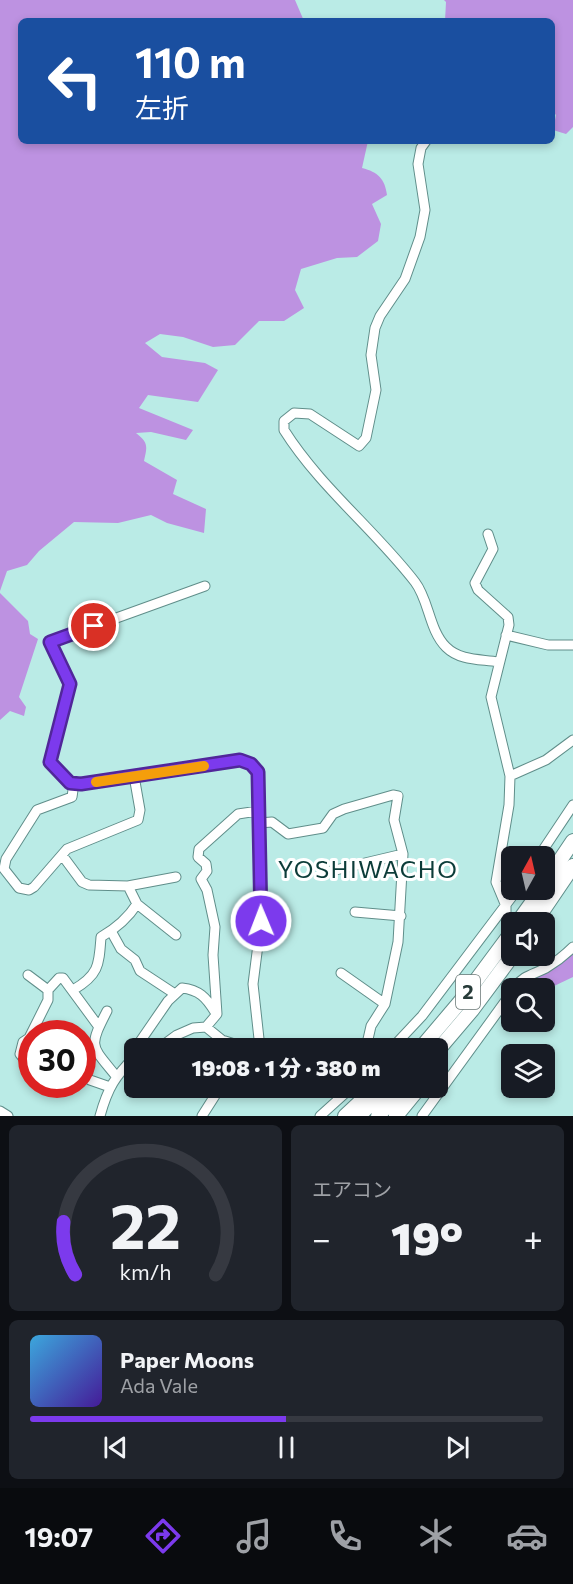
<!DOCTYPE html>
<html lang="ja">
<meta charset="utf-8">
<style>
body{margin:0;font-family:Commissioner,"Noto Sans JP",sans-serif;background:#20242c;color:#f1f3f6;height:100vh;display:flex;flex-direction:column;font-size:22px;white-space:nowrap}
*{box-sizing:border-box;margin:0}
p{font-size:20px;color:#9ea1a6}
.icon{flex:none;width:33px;height:33px;fill:none;stroke:currentColor;stroke-width:2;stroke-linecap:round;stroke-linejoin:round}
.map{position:relative;height:1116px;overflow:hidden}
.panel{display:flex;flex-direction:column;gap:9px;padding:9px;background:#0d0f14;flex:1}
.panel>*{flex:none}
.hud{position:absolute;left:18px;top:18px;width:537px;height:126px;border-radius:9px;box-shadow:0 3px 9px #0003;background:#1a4fa0;color:#fff;overflow:hidden}
.needle{width:39px;rotate:8deg}
.tools{position:absolute;left:501px;top:846px;display:grid;gap:12px}
.tools a{display:grid;place-items:center;width:54px;height:54px;border-radius:9px;background:#171b24;box-shadow:0 3px 9px #0003;font-size:30px}
.speed{position:absolute;left:18px;top:1020px;display:flex;gap:12px;font-size:30px;font-weight:700;text-align:center}
.speed>*{display:grid;place-content:center;width:78px;height:78px;border-radius:50%;background:#171b24;box-shadow:0 3px 9px #0003;line-height:1}
.speed .limit{border:9px solid #d22;background:#fff;color:#111}
.pin{position:absolute;display:grid;place-items:center;width:51px;height:51px;color:#fff;margin:-26px;border:3px solid #fff;border-radius:50%;box-shadow:0 2px 6px #0007}
.me{position:absolute;width:66px;margin:-33px;rotate:359deg;stroke-linejoin:round;filter:drop-shadow(0 0 4px #0008)}
.turn{display:flex;align-items:center;gap:21px;height:126px;padding:0 18px;font-size:27px}
.turn .icon{width:78px;height:78px;stroke-width:2.5}
.turn b{display:block;font-size:42px;line-height:51px}
.big{font-size:45px;font-weight:800;line-height:1.1}
.panel .tile{flex:1;display:flex;flex-direction:column;justify-content:center;gap:9px;min-width:0;padding:0 21px;border-radius:9px;background:#20242c}
.panel .dial{align-items:center;gap:0}
.dial svg{height:156px;overflow:visible;fill:none;stroke:#363941;stroke-width:7;stroke-linecap:round;text-anchor:middle}
.dial text{fill:#f1f3f6;stroke:none}
.song{display:flex;align-items:center;gap:18px}
.cover{width:72px;height:72px;border-radius:9px;background:linear-gradient(135deg,hsl(200 70% 55%),hsl(260 70% 35%))}
.played{height:6px;border-radius:3px;background:linear-gradient(90deg,#7c3aed 50%,#363941 50%)}
.keys{display:flex;justify-content:space-around;direction:ltr}
.heat{display:flex;justify-content:space-between;align-items:center;font-size:33px;direction:ltr}
.panel .tiles{flex:1;display:grid;gap:9px;grid-template-columns:1fr 1fr}
.tile:last-child{grid-column:span 2}
.trip{position:absolute;left:124px;top:1038px;width:324px;height:60px;border-radius:9px;background:#171b24;box-shadow:0 3px 9px #0003;font-weight:800;line-height:60px;text-align:center}
.menu{display:flex;height:96px;justify-content:space-around;align-items:center;background:#090b0e;color:#9ea1a6}
.menu .icon{width:42px;height:42px}
.menu .current{color:#7c3aed}
.menu b{font-size:27px;color:#f1f3f6}
.map>svg:first-child{display:block}
</style>
<div class="map">
<svg width="573" height="1116" viewBox="0 0 573 1116">
<rect width="100%" height="100%" fill="#baebe6"/>
<path fill="#bd92e1" d="M0,0H295L304,21H21V141H368L362,168C378,172 385,179 387,195L372,204L381,224L378,241L357,257L337,258L301,269L295,290L304,308L284,321H259L235,345L213,347L183,337L160,334L145,343L162,357L205,363L218,370L198,402L148,395L139,408L193,430L186,440L151,432L136,433C149,443 147,447 144,461L177,480L173,494L206,509L204,533L167,523L151,515L118,523L74,522L39,551L27,565L7,571L0,591Z
M444,0H573V127L566,134L553,130L556,115L552,111V21H445L446,2Z
M0,593L28,621L30,634L38,639L19,697L26,707L24,716L10,711L0,720Z
M573,952V977L552,987L545,996L544,988H523C536,967 558,971 573,952Z
M511,1006L512,1022H527L523,1028L510,1031L502,1021Z"/>
<g fill="none" stroke-linecap="round" stroke-linejoin="round">
<path stroke="#9dc8c3" stroke-width="9" stroke-dasharray="9 4.5" stroke-linecap="butt" d="M514,956L517,969"/>
<defs>
<path id="minor" d="M426,141L421,148L418,164L425,210L420,237L405,279L380,316L375,328L371,355L376,390L366,438L359,446L310,414L294,413L284,421V430C320,487 374,529 415,582C429,600 429,630 446,647C460,661 481,659 498,662
M488,534L493,549L475,583L478,590L508,617L509,625L491,697L510,776L509,805L496,882L506,906V916
M205,586L50,642L70,684L50,762L70,783L81,784L240,760L251,764L258,772L261,921L253,984L260,1048
M506,635L548,645H573
M510,776L546,760L573,740
M74,783L72,797L37,810L6,859L4,869L19,888L29,890L34,887L67,849L138,820L140,810L134,776
M259,823L272,822L288,834L323,828L333,814L344,809L393,795L398,796L394,820L403,854L398,942L385,1004L371,1026L366,1048
M62,855L82,882L89,885L128,886L137,904C128,918 115,929 101,937C99,965 99,975 73,990
M539,856L573,805
M327,872L403,854
M128,886L176,877
M137,904L176,935
M355,912L401,916
M111,931L121,949L135,960L140,971L175,994
M341,973L385,1004
M28,975L48,990L59,978H63L99,1027
M514,988C524,975 532,975 546,968C556,962 565,955 573,947
M107,1011C88,1048 91,1045 116,1076
M206,1027L222,1040L247,1048
M143,1047L139,1043L168,1001L182,988C199,990 206,997 215,1012
M142,1048L162,1046L177,1035L193,1028L206,1027L217,1014L213,955L215,927L207,890L201,879L207,871L206,864L198,857L199,849L238,814L258,811
M392,1048L422,1016L517,890
M32,1060L28,1064L20,1054L23,1042L29,1038L48,1000V990
M82,1074L90,1080L110,1087
M329,1088L343,1095
M0,1111L8,1116
M100,1116C108,1087 115,1077 135,1056
M202,1116L216,1094
M320,1116L351,1088
M422,1116L512,992"/>
<path id="highway" d="M544,884L573,841
M518,922L541,890
M535,922L573,866
M421,1048L460,1002L512,932
M438,1050L472,1010L512,956
M345,1116L375,1088
M359,1116L386,1088
M378,1116L404,1088
M396,1116L419,1088"/>
</defs>
<use href="#minor" stroke="#608e8a" stroke-width="11"/>
<use href="#highway" stroke="#608e8a" stroke-width="16"/>
<use href="#minor" stroke="#fff" stroke-width="9"/>
<use href="#highway" stroke="#fff" stroke-width="14"/>
</g>
<g fill="none" stroke-linecap="round" stroke-linejoin="round">
<defs>
<path id="route" d="M94,626L50,642L70,684L50,762L70,783L81,784L240,760L251,764L258,772L261,921"/>
</defs>
<use href="#route" stroke="#51269a" stroke-width="15"/>
<use href="#route" stroke="#7c3aed" stroke-width="10"/>
<path stroke="#f59e0b" stroke-width="10" d="M96,782L204,766"/>
</g>
<g text-anchor="middle" stroke-width="6" stroke-linejoin="round" paint-order="stroke">
<rect fill="#fff" stroke="#687674" stroke-width="1.5" x="456" y="975" width="24" height="34" rx="4.5"/>
<g font-size="20" font-weight="bold" fill="#273b39">
<text x="468" y="999">2</text>
</g>
<g font-size="24" letter-spacing="1.5" fill="#0c3c39" stroke="#fff">
<text x="368" y="878">YOSHIWACHO</text>
</g>
</g>
</svg>
<div class="tools">
<a><svg class="needle" viewBox="-14 -14 28 28"><path d="M0-13l5 13h-10z" fill="#e53935"/><path d="M0 13l5-13h-10z" fill="#9ea1a6"/></svg></a>
<a><svg class="icon" aria-label="sound" viewBox="0 0 24 24"><path d="M4 9h4l5-4v14l-5-4H4zM17 9q2 3 0 6"/></svg></a>
<a><svg class="icon" aria-label="search" viewBox="0 0 24 24"><circle cx="10" cy="10" r="6"/><path d="M15 15l6 6"/></svg></a>
<a><svg class="icon" aria-label="layers" viewBox="0 0 24 24"><path d="M12 4l9 5-9 5-9-5zM3 14l9 5 9-5"/></svg></a>
</div>
<div class="speed"><div class="limit">30</div></div>
<div class="pin" style="left:94px;top:626px;background:#d93025"><svg class="icon" aria-label="arrive" viewBox="0 0 24 24"><path d="M6 21V4h12l-3 4 3 4H6"/></svg></div>
<svg class="me" style="left:261px;top:921px" viewBox="-20 -20 40 40"><circle r="17" fill="#7c3aed" stroke="#fff" stroke-width="3"/><path d="M0-11L8 9 0 5-8 9z" fill="#fff"/></svg>
<div class="trip">19:08 · 1 分 · 380 m</div>
<div class="hud">
<div class="turn"><svg class="icon" aria-label="left" viewBox="0 0 24 24"><path d="M17 20v-9H6M10 6l-5 5 5 5"/></svg><div><b>110 m</b>左折</div></div>
</div>
</div>
<section class="panel">
<div class="tiles">
<div class="tile dial"><svg viewBox="0 0 100 80">
<path d="M14 69A42 42 0 1 1 86 69"/>
<path d="M14 69A42 42 0 0 1 8 42" stroke="#7c3aed"/>
<text x="50" y="56" font-size="32" font-weight="700">22</text>
<text x="50" y="72" font-size="11">km/h</text>
</svg></div>
<div class="tile"><p>エアコン</p>
<div class="heat"><a>−</a><b class="big">19°</b><a>+</a></div>
</div>
<div class="tile">
<div class="song"><i class="cover"></i><div><b>Paper Moons</b><p>Ada Vale</p></div></div>
<div class="played"></div>
<div class="keys"><svg class="icon" aria-label="previous" viewBox="0 0 24 24"><path d="M18 5L8 12l10 7zM5 5v14"/></svg><svg class="icon" aria-label="pause" viewBox="0 0 24 24"><path d="M8 5v14M16 5v14"/></svg><svg class="icon" aria-label="next" viewBox="0 0 24 24"><path d="M6 5l10 7-10 7zM19 5v14"/></svg></div>
</div>
</div>
</section>
<nav class="menu">
<b>19:07</b>
<svg class="icon current" aria-label="directions" viewBox="0 0 24 24"><path d="M12 3l9 9-9 9-9-9zM9 14v-3h6M13 9l2 2-2 2"/></svg>
<svg class="icon" aria-label="music" viewBox="0 0 24 24"><path d="M9 18V5l10-2v13"/><circle cx="6" cy="18" r="3"/><circle cx="16" cy="16" r="3"/></svg>
<svg class="icon" aria-label="phone" viewBox="0 0 24 24"><path d="M5 4h4l2 5-3 2q2 4 5 5l2-3 5 2v4C11 20 4 13 5 4z"/></svg>
<svg class="icon" aria-label="climate" viewBox="0 0 24 24"><path d="M12 3v18M4 7l16 10M4 17L20 7"/></svg>
<svg class="icon" aria-label="car" viewBox="0 0 24 24"><path d="M5 17H2v-5l4-1 3-4h7l3 4 3 1v5h-3M9 17h6M6 11h13"/><circle cx="7" cy="17" r="2"/><circle cx="17" cy="17" r="2"/></svg>
</nav>
